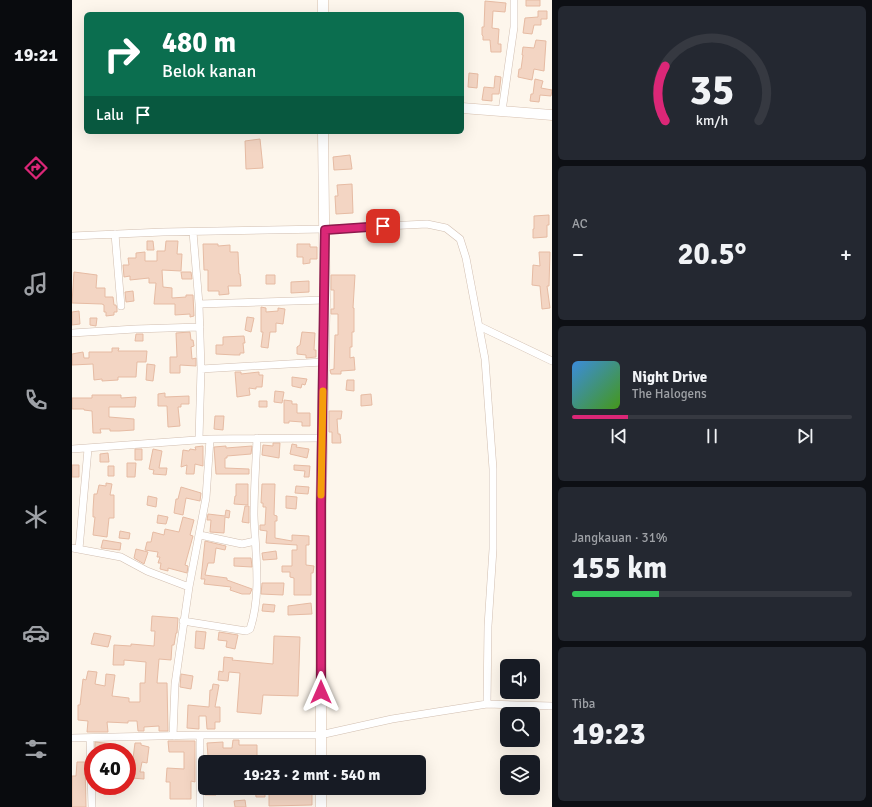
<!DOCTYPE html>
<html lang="id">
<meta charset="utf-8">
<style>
body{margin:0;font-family:Signika,sans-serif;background:#242831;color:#f1f3f6;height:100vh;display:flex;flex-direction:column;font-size:15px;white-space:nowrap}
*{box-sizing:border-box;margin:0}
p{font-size:13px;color:#9ea1a6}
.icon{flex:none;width:22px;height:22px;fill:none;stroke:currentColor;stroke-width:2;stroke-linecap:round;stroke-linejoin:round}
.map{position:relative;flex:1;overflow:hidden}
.drawer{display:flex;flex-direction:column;gap:6px;padding:6px;background:#0d0f14;width:320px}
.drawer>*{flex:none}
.top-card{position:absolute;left:12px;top:12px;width:380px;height:122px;border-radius:6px;box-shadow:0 4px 16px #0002;background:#0b6e4f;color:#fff;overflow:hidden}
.buttons{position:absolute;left:428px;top:659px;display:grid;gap:8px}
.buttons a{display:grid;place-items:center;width:40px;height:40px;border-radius:6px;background:#171b24;box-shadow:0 4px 16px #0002;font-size:20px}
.speed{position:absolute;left:12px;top:743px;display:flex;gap:8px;font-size:20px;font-weight:700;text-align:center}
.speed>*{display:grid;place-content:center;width:52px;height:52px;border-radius:50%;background:#171b24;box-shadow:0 4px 16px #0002;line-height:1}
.speed .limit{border:6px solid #d22;background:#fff;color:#111}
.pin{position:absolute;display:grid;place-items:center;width:34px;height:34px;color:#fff;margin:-17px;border-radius:8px;box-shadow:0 2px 6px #0006}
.me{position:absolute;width:44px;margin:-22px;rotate:0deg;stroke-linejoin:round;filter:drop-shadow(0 0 3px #0008)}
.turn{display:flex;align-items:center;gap:14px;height:84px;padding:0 12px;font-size:18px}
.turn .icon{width:52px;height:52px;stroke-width:2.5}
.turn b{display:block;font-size:28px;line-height:34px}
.then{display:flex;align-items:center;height:38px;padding:0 12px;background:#0003;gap:8px;font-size:15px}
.big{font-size:30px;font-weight:800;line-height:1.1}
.drawer .tile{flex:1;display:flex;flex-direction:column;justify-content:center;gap:6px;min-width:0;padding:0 14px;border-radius:6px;background:#242831}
.drawer .dial{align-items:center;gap:0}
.dial svg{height:104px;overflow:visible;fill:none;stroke:#363941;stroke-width:7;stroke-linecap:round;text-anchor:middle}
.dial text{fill:#f1f3f6;stroke:none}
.song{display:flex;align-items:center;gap:12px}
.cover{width:48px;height:48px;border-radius:6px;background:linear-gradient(135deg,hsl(210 70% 55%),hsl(100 70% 35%))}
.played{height:4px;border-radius:2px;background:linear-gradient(90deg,#db2777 20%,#363941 20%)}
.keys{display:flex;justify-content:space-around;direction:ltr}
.heat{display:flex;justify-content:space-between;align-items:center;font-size:22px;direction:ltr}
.charge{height:6px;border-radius:3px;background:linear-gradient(90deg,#34c759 31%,#363941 0)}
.trip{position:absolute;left:126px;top:755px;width:228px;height:40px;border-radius:6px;background:#171b24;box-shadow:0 4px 16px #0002;font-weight:800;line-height:40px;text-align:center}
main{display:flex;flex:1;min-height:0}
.menu{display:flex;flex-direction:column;width:72px;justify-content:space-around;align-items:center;background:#090b0e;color:#9ea1a6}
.menu .icon{width:28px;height:28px}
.menu .current{color:#db2777}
.menu b{font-size:18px;color:#f1f3f6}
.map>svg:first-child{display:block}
</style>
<main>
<nav class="menu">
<b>19:21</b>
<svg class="icon current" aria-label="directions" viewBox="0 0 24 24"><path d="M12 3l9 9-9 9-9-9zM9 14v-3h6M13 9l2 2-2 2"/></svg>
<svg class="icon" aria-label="music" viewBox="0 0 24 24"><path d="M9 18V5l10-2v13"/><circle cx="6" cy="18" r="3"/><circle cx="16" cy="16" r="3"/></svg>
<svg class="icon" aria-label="phone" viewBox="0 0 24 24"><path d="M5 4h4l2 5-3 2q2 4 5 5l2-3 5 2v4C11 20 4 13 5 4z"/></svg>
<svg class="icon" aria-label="climate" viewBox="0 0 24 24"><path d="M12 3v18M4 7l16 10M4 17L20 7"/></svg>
<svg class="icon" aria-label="car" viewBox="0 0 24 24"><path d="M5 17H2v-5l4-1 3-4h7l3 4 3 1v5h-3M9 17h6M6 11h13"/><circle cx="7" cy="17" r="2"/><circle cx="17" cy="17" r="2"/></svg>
<svg class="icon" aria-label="filters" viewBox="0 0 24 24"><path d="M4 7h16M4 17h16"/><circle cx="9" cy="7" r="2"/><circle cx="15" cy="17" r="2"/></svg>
</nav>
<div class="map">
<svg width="480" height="807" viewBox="0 0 480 807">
<rect width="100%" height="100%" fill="#fdf6ec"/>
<path fill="#f3d5c3" stroke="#e6bba3" d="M454,0H468V6H454Z
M413,1L434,3L433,12L421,11L420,28L427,29L426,44H429V52H419L418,40H411V36L410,35V27H412Z
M466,11H475V19H469V25H462L460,34L451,33L453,18L466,17Z
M464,40L474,41L472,71L462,69L460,80L446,77L447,69H449L451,55H450L451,47L462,48Z
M397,73L406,74L405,88L396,87Z
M423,76L429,77L427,94H420V101L410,100L412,87L422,88Z
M463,79L471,81L469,88L480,90L479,96L468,95L467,102L458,101L459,94H461Z
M188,139L191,168L174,169L173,141Z
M278,155L280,169L262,170L261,157Z
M280,184L281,213L264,214L263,196H266L265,185Z
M477,215V225H475V237L461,238V229H462V216Z
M75,241H81L82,250H75Z
M94,241H106L105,254H110L109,271L90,270L91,287L100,288V298L114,297V295H121L122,316L118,317V314L103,315V304H82L84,283H77V278L58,280V276L52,277L51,265H57L56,258H64V253L73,252V261H85V251H93Z
M131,244H146V246L158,245V252H166L167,274H168L169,286H156L157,294L147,295V291H136V270H132Z
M225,244H238V247H245V259H238V263L231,264V257H225Z
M467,252H478L477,286H475L478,308L470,309L468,286L460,285L461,265L468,266Z
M2,272L25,275L24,288H33V297H41L42,305H44L45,309V312H42V315L34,316V312H32V305L30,304L0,303Z
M109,272H119L120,279H110Z
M194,275H203V284H194Z
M259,275H283L281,308H282V332H280V347H278V358L282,357L283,370L269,371V374H259L258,370L262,369L263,335H266V314H259V309H262V290H259Z
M237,281V292L219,293V282Z
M61,291L62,301L54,302L53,292Z
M189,307L194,308V312L206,311V308L213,309L211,324L204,323V332H198L196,348L189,347L191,332H189Z
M7,311L8,324L0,325V312Z
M175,317L182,318L179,332L173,330Z
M18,318H25L24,326L18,325Z
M118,332L119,340H121L122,346L119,347L120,359L124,358V366L108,365V373H98V357H105L104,333Z
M230,332L243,333L242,350H244V357L234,358V355L225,354V347L228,345Z
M64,334H71V341H63Z
M172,336L173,343H171L172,353H168V355H163L144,354V345H151V337Z
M40,348H47L46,351H75L74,362H65L64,377H46V380L30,381V379L22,380L21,364L0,365V354L11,352L12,358H17V352H40Z
M75,364L83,365L81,381L74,380Z
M163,372H169V374L187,372V375H191L190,387H184V389L177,388L178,395L165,397Z
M220,377L235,379L233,385L230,384L229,388L220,386Z
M275,380H282V391L274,390Z
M203,391L212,392L210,403L202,402Z
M93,393V397L117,396V404H109V407H106L108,426L96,427L95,406H86V394Z
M299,394L300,405L289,406V395Z
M20,395H49V398L64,397L63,407H37V417L62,419V430L47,431H38V429H28L29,433H21L20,411L12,410V409H0V398H20Z
M212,400L220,401V404H225V413H238V426H230V422L217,421V423H212Z
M187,401H195V407H187Z
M257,411H270L269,419H265L266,434H268L269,443H260V432H257Z
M143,416H152L151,430L142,429Z
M201,443H208L207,458L190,455L191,445L201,446Z
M220,444L225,445L224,447L237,449L235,458L218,454Z
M131,446V466L123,464L122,474H114L115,465L109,467L111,450L117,451L118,449L124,450L123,447Z
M154,446V448L180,446L179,454L155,456V458H153V468L177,469V474H144L142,447Z
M63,449H70V460H63Z
M81,449L90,451L87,468H95L94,475L81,474L82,470L77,469Z
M36,453L37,462H28V454Z
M55,463H64L63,477H55Z
M0,465H7V477H0Z
M222,465L238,466L237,477H232L233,471L222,470Z
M36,466H42V476H36Z
M34,483L40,484L38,495H42V518H37L35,537L21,535L23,517H21V510L22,494H25L27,485L34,486Z
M164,484H176V505L162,504L163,496H164Z
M190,484H203L202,515L205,516V521H203V538L220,541V535L237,536V545H234V565L242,566L241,573H239V595H222V578L218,577V572H210V566H220V550H225V545L194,543L195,531L188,530V525H193L194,507H191V503H189Z
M224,486L237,487L236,494L223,493Z
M109,487L129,493L128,501L114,498L111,515L102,513L104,499H106Z
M76,496L85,498L84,507L75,505Z
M214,496L225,497L224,509L214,508Z
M173,506H177V523L170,522Z
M154,510L158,511L157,518L153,517L152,533L138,532L139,520H135L136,514L153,516Z
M86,515L96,517L94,524L85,523Z
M111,517L122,520L118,535L121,536L113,565L116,566L115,573L96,568V571L88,569L89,563H86L88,557H85L86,552L73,550L75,542H79L81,532L92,535L93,529L107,532Z
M48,531L58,533L57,539L47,538Z
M31,540L49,543L48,550L29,548Z
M133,541L154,546L153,550L144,548L142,563H136L133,575L155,578V580L180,589L178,594H170L158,590L159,587L132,584L133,579H129Z
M64,549L76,552L72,564L62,558Z
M204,551L205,559L191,560L190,553Z
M162,558H179L180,567L162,566Z
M190,583H212L211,595L189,594Z
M239,603L240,614L216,615V606Z
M191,604L203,605L202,612L190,611Z
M80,616L106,618L105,633H104L102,645H100L99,660L87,659L85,683H95L96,731H87V726L72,727V731H66L65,721H56V723L35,722L36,732H15L16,721L6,720V705H8L11,679L14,680L16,671L25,672L23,684L33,686L34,674L43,675L40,696L57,698V702H68V683H73L74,662L52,660V665H41L42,645L59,646V644L82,646L83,631H79Z
M124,631L134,632L132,649L123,648Z
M147,632L166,635L163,649L154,647L155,641L146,640Z
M22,633L39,636L36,647L19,644Z
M202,636L228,637L226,696L191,695L189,714L165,712L168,673L157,672L156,681L146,680L147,671L151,672L152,657L161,658L160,660L201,664Z
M109,674L121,676L119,689L108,687Z
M141,684L147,685L143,707H148V722H143V729H135L134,716H127V729L115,728L116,705L137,707L138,690H140Z
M161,740H167V745H185V758H165V762H133V756H136L135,743L151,742V748H160Z
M96,741H123V782L119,781V799H98V782H94L95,768L112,769V752H97Z
M23,742L42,744L41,752L23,751Z
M63,743H69V745L77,747L75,763L70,762L68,772H72V779L59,778V777L55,776V766H60Z
M5,762H13L14,807H0V776H4Z
M133,788H144V795H133Z
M183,788H193V797H184Z
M225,788H236V793H240V805L197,806V794L225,793Z
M173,800L174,807H163L162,801Z"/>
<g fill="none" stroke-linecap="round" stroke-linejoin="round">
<defs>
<path id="street" d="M430,111L442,27V0
M121,232L127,304L129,369L127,439
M43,234L49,306
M0,236L91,232L253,229L355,224L374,228L388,239L394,258L413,359L421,469V549L416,626L415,704
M127,304L253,300
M407,326L480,361
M0,333L63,329L128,327
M129,369L251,362
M0,449L138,439L250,438
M128,535L170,544L183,541
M0,548L49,557L75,571L117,587
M7,549L16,449
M111,621L174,631L178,629C190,594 183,551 182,515C182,489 184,463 185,438
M101,736L103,684L117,587L134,498L138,439
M0,738L128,735H248L320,719L415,704L480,706
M18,738L20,807
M128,807V735"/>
<path id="secondary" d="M251,14V0
M390,108L480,115
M249,762V504L253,300L251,132
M249,788V807"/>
</defs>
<use href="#street" stroke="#d1beb0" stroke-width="8"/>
<use href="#secondary" stroke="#d6c0b0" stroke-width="11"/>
<use href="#street" stroke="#fff" stroke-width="7"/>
<use href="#secondary" stroke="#fff" stroke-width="10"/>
</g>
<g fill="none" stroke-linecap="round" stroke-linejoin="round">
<defs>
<path id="route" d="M249,692V504L253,230L311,226"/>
</defs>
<use href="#route" stroke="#8e194d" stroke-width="10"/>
<use href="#route" stroke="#db2777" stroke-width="7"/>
<path stroke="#f59e0b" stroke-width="7" d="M249,495L251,391"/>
</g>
</svg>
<div class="buttons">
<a><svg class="icon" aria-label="sound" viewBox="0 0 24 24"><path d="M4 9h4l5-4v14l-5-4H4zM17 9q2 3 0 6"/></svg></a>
<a><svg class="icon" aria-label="search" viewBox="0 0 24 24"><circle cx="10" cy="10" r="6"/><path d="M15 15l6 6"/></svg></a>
<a><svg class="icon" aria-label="layers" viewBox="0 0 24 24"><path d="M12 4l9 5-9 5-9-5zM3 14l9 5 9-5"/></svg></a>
</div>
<div class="speed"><div class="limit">40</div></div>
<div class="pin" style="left:311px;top:226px;background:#d93025"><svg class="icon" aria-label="arrive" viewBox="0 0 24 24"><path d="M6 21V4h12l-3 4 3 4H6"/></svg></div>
<svg class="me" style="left:249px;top:692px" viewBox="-20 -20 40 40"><path d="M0-17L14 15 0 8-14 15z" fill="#db2777" stroke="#fff" stroke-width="4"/></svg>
<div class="trip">19:23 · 2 mnt · 540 m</div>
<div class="top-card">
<div class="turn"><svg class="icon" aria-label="right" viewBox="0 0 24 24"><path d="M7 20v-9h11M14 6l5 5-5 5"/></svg><div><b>480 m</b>Belok kanan</div></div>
<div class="then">Lalu<svg class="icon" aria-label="arrive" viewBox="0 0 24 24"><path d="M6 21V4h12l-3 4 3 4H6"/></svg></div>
</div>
</div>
<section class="drawer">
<div class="tile dial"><svg viewBox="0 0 100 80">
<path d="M14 69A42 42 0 1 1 86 69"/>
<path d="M14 69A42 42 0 0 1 14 27" stroke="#db2777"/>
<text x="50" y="56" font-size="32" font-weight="700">35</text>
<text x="50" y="72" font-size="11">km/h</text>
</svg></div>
<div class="tile"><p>AC</p>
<div class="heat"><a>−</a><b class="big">20.5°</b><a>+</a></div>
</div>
<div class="tile">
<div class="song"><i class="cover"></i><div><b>Night Drive</b><p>The Halogens</p></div></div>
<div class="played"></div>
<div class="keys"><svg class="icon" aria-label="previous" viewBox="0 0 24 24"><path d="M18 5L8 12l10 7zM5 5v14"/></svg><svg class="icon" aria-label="pause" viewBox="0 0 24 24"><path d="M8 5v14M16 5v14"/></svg><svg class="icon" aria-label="next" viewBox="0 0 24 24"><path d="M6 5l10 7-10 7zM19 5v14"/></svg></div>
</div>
<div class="tile"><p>Jangkauan · 31%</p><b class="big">155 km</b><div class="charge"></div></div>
<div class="tile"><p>Tiba</p><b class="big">19:23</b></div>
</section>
</main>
